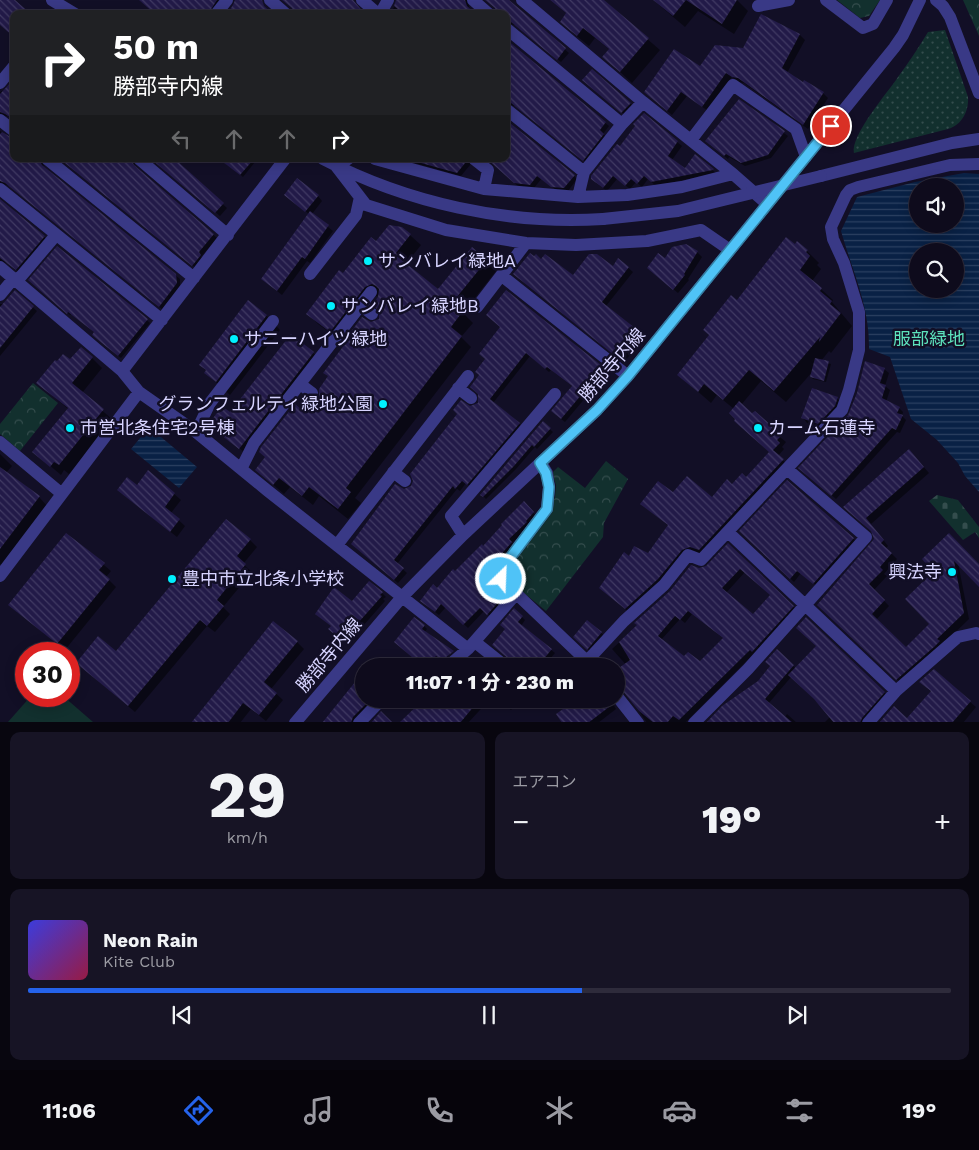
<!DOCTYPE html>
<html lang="ja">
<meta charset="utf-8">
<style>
body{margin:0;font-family:"Work Sans","Noto Sans JP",sans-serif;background:#171425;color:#f1f3f6;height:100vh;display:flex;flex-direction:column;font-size:19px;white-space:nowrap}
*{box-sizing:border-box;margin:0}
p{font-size:16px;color:#9b9ba3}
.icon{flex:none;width:28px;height:28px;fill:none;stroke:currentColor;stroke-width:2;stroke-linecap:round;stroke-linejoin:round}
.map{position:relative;height:722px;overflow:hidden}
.side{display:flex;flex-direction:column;gap:10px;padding:10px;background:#08060f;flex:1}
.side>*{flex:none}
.top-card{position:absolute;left:10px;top:10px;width:500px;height:152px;border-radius:10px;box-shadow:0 2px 12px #0003,0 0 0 1px #2e2b3b;background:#202124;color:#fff;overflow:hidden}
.fabs{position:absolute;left:909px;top:178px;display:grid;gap:10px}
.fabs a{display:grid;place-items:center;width:55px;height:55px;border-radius:50%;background:#0e0b1c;box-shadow:0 2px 12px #0003,0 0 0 1px #2e2b3b;font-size:25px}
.speed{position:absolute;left:15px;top:642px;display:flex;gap:10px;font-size:25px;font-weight:700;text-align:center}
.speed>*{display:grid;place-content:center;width:65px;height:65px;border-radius:50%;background:#0e0b1c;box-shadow:0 2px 12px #0003,0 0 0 1px #2e2b3b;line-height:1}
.speed .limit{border:8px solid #d22;background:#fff;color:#111}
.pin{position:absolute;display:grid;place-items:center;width:42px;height:42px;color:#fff;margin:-21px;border:2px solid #fff;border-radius:50%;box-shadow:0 1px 5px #0007}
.me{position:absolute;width:55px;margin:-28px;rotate:24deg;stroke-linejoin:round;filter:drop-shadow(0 0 4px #0008)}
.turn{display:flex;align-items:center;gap:18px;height:105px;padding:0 20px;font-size:22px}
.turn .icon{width:65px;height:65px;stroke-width:2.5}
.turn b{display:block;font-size:35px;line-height:42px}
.lanes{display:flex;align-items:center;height:48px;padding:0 20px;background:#0003;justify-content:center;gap:25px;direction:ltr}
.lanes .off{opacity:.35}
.big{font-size:38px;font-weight:800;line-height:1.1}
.side .widget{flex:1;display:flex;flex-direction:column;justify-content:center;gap:8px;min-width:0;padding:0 18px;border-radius:10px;background:#171425}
.side .dial{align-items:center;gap:0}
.dial b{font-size:65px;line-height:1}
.song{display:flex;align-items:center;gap:15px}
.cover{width:60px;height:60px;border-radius:8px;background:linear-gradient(135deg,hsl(240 70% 55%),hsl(340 70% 35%))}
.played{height:5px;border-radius:2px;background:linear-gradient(90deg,#2563eb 60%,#2e2b3b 60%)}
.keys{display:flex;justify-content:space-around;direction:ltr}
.heat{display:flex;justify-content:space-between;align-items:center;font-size:28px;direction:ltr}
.side .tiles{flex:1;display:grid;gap:10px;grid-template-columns:1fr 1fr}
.widget:last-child{grid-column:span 2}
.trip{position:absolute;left:355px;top:658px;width:270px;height:50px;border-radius:25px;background:#0e0b1c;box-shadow:0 2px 12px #0003,0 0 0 1px #2e2b3b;font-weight:800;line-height:50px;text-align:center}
.menu{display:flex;height:80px;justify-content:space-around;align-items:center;background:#06040b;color:#9b9ba3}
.menu .icon{width:35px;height:35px}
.menu .active{color:#2563eb}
.menu b{font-size:22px;color:#f1f3f6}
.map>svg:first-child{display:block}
</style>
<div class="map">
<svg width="979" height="723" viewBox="0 0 979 723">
<defs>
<pattern id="grass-dots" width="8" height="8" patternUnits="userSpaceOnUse" patternTransform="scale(1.25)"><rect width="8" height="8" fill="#12302e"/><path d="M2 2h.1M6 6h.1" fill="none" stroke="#344d4d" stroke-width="1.8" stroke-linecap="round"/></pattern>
<pattern id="forest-crowns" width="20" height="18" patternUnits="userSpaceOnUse" patternTransform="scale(1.25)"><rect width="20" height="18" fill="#12302e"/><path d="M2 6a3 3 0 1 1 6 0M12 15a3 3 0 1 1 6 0" fill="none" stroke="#344d4d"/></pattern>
<pattern id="cemetery-stones" width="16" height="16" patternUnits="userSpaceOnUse" patternTransform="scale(1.25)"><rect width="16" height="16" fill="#12302e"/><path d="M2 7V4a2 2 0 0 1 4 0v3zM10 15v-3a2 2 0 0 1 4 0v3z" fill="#344d4d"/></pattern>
<pattern id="water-rules" width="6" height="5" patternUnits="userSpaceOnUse" patternTransform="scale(1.25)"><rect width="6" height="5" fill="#092145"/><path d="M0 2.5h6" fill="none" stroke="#2c4061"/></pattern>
<pattern id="building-back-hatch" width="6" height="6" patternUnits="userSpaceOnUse" patternTransform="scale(1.25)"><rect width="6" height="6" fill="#221a48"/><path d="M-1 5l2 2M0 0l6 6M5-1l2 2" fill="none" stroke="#413a63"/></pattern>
</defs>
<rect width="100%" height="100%" fill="#120f26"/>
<path fill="url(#grass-dots)" d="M945,30L968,97C969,111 962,125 948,129L854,153C850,136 888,92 898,77C909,62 919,47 928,32Z"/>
<path fill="url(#forest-crowns)" d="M837,0H880L869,16L860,18Z
M963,0H979V36Z
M33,383L58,403L20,451L0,434V424Z
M606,461L628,479L604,523L603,537L546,611L508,580L507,571L550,511L555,497L556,485L552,473L558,467L585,488Z"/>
<path fill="url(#cemetery-stones)" d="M937,495L958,500L979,527V538L975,532L963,540L929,501Z"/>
<path fill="#12302e" d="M31,696H63L93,722H8Z"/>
<path fill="url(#water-rules)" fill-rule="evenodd" d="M964,173L979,174V492L965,476L958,463L937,440L911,419L890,357L869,349C870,307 852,270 841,231L857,197L915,182ZM918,186H955V224H918ZM918,251H955V289H918Z
M149,427L197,467L179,488L131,449Z"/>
<path fill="#0007" fill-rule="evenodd" d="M140,0H223L213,14H156Z
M397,0H470L468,2L470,10L475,14H391Z
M487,0H507L569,53L561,62L516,25L506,24V14L496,8Z
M550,0H602L660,50L632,83L604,57L610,50L595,38L589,46L573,33L567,14Z
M653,0H737L748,11L734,34L698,11L685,27Z
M762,15L800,35L805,40L787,73L803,84L823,93L828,98L808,129L744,83L738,82L732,77L708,111L687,96L672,115L651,97L700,68L743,49Z
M506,40L609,126L603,134L607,138L587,163L516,106L506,105Z
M592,71L632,105L624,114L584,80Z
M14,80V120L10,117L1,115L0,117V92L7,89Z
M739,101L788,136L771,158L745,166L729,157L728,159L710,145Z
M644,115L682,146L672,160L685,170L696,156L716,173L656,186L648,179L642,187L636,182L630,189L617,179L607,191L596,183Z
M0,131L12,140L14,159H45L42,162L45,169L180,279V288L163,310L10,186L2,184L0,186Z
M61,159H136L134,166L136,169L217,238L201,257L204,259L197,269Z
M152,159H173L227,208L220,216Z
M222,159H251L255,162L243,177Z
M400,159H471L470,165L461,176Z
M487,159H506L574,176L577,179L568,191L556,190L542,178L534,188L519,187Z
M318,196L322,201L312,214L333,231L310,263L307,261L282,295L262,279L309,214L290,199Z
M0,201L48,240L20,273L7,262L0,264Z
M402,228L421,245L406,264L438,291L486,261L496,271L463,313L473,323L461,337L471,347L355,498L361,503L348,519L319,496L313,505L290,487L284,494L256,470L303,412L320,398L371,323L380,320L381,294L375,297L341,341L318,324L308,314L343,275L376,243Z
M795,246L807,251L819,263L817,265L821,269L812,281L833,300L832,302L852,326L831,353L829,351L821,361L831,364L826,382L813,379L811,377L813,371L786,402L761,381L741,405L786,442L782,447L784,449L778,456L789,466L705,556L697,553L631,614L606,593L630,558L648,554L669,526L648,509L673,494L712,498L746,479L770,452L734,409L717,395L711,403L679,375L737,301Z
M58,248L150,323L121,358L96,337L95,332L72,314L70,315L32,283Z
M697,252L702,257L688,279L689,280L678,293L653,272L665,260Z
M542,260L573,277L613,267L619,260L633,272L606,306L644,338L624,362L519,279Z
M15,292L37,311L0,356V304H3Z
M248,302L267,316L280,330L230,395L206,373L207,371L200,365Z
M502,327L605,370L609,373L588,399L586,397L565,422L556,415L573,387L551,370L549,372L530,356L493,403L523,427L471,487L466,483L460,491L457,489L397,564L407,573L398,583L356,548L403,490L412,487L470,407L479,403L480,375Z
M292,336L318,357L244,452L215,429L231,414Z
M92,358L102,368L82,393L113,420L69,474L64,470L61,475L34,452L68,409L38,383Z
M884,369L889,373L885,386L890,390L886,402L899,408L903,412L902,416L906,420L900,433L897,432L836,499L804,472Z
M837,398L842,403L823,428L807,423L803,418Z
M543,423L553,432L537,449L535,447L516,469L486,499L482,495Z
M0,454L12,466L6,473L39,497L48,507L4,566L0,564Z
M914,456L929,473L871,524L888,546L886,548L897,559L884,574L887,576L874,590L889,606L876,620L906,648L931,624L935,572L949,535L979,565V585L958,563L969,619L902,684L819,605L875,539L873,531L850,512Z
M149,472L181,500L171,513L185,526L177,537L125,496L137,487Z
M787,482L857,542L817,586L801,573L794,582L741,531Z
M524,503L537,517L530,527L512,543L515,546L496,574L488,583L502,597L501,599L505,603L492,617L484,611L468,628L446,607L439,615L426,605L438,589L484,548Z
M67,534L111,571L106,577L116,587L65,650L17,612Z
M250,540L257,547L243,564L252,572L223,607L230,614L215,632L207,626L135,712L77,663L116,653Z
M728,545L797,610L685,723H647L625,691L616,692V671L629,668L612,649L699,569L707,567ZM745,572L771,595L753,616L726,593ZM692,614L724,639L700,662L684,658L661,640L680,619L685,623Z
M382,593L386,597L383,599L385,601L347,644L334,633L353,602Z
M522,617L525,620L521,626L555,653L544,666H514L512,660L493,645Z
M806,618L890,698L868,723H824L831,716L792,676L768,704L785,717L787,714L797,723H708L758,682L771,667L777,651L796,669L817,646Z
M587,621L606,637L592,653L575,637Z
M424,626L427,629L424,633L449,650L442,660L439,658L433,666H408L414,658L398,645Z
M297,642L304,649L271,689L283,700L266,721L251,709L240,723H193Z
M372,663L377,666H369Z
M364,699H371L369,702L373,705L357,723H323Z
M424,699H433L442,707L449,699H490L468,723H401Z
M497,699H521L511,710Z
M578,699H612L611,701L616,709L598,723H564L558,715Z
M970,702L976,707L963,723H921Z"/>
<path fill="url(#building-back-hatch)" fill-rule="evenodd" d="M0,0H15L31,14H14V37L0,25Z
M139,0H217L208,14H155Z
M235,0H262L264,6L273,14H227L233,5Z
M282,0H353L365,14H294L292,8Z
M396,0H465L467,6L476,14H404L394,6Z
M485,0H509L566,48L557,60L511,22L506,20V14H497L495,8Z
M550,0H604L649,38L620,72L602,57L609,49L583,28L577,36L560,22L566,13Z
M653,0H737L722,24L686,0L673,16Z
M761,14L800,34L782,68L803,82L804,80L824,92L803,125L738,78L732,77L726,73L702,107L681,92L667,111L644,92L674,49L700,66L715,45L743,48Z
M507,40L606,122L600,130L604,134L583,161L511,103L506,101Z
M592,69L631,103L621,113L582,80Z
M14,79V120L5,114L0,112V94Z
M739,99L785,131L768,155L741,163L726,154L724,156L705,141Z
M644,113L678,141L668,156L685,168L695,154L714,169L713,170L651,182L644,176L637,184L631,179L625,186L613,176L603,188L591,179V176L617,144L620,146L635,126L633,124Z
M506,120L575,175L564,188L551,187L537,176L530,185L514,183L487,159H506Z
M2,132L14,139V159H39L42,165L176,274L177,283L159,307L5,183L0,181V134Z
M60,159H131L134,165L214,234L199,252L201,255L192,266Z
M151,159H175L224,203L215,213Z
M219,159H254L240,175Z
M421,159H466V162L457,173L421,163Z
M297,178L319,195L305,212L284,195Z
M0,199L45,236L16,270L0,258Z
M310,211L329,225L305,259L302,257L277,291L261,279Z
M389,225L402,227L411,234L396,253L398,255L397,256L438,289L472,247L487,260L452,303L463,311L451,327L462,336L346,488L351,492L338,509L309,487L302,496L279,478L273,485L255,470L265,457L259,452L261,447L295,404L302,410L310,401H315L319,397V389L328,376L323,373L345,344L343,342L362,317L371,322L379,319V311L372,304L378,297L379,289L376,286L372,284L365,287L330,332L306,314L339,270L343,273L371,237L376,241Z
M786,237L795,244L797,241L808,250L806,252L810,256L800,270L822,288L820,291L832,301L830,304L841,313L819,342L820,337L774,391L749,370L723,400L704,384L698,392L677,375L709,335L703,330L731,295L737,300Z
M686,244L698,251L684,274L685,275L673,290L647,268L658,253L665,258L672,247Z
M57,246L148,319L118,356L92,335L94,332L68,312L67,314L28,280Z
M530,253L534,256L536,254L541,259L545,254L573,275L589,254H597L613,266L618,258L629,267L602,302L640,332L619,359L513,274Z
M15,290L34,306L0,348V307Z
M506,290L606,369L584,396L582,394L561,419L551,411L572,386L547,367L545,369L526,353L490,399L520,423L467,485L462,481L455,489L453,486L394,560L404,568L394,580L351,544L395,484L404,489L411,486L413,481L410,474L457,414L453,410L461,400L470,406L478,403V394L470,387L479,375L475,372L485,359L479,354L500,327L486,315Z
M248,300L267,315L216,382L204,373L206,370L199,365Z
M291,334L314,352L239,449L208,425L222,406L230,412Z
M81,347L93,357L72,383L104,409L59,465L54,462L50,467L32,452L68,408L36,383L55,360L57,361L63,354L70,359Z
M815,358L829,361L824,381L810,377Z
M865,361L885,368L880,383L886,385L882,398L900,407L897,413L903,415L896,430L892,428L831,496L798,468L848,415L857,393Z
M812,388L838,397L835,406L818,424L801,418Z
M739,401L752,413L755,411L782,435L777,440L780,443L773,450L784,459L699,550L690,547L682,550L658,579L625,609L599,588L624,552L629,556L634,546L648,553L668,525L640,504L658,481L673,492L687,476L712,497L727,479L732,484L742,473L746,477L769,452L734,421L735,419L729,413Z
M543,421L551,428L534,447L532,445L514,466L483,497L480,495Z
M909,449L924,467L866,518L884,540L881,543L892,553L880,567L883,570L869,584L885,600L872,614L906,647L929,624L905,599L933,572L922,559L949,533L979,564V587L954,561L964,613L937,639L940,641L934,647L896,680L817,605L874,539L871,531L843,507Z
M0,467L40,496L0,549Z
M148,470L175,493L165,507L180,519L170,532L117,490L127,477L137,485Z
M787,480L854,538L813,584L797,571L790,579L739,531Z
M524,501L534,512L526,521L527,522L509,539L512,542L497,559L498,560L492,571L485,578L499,593L497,594L502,598L487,615L480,608L463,625L441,604L435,612L420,601L433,584L437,588L453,569L455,571L482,544L483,546L502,525L501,524Z
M226,519L251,539L237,556L246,564L217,600L224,606L207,626L200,620L128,706L76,663L98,636L116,651Z
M66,533L105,563L99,570L110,579L57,644L8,605Z
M728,543L794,606L752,652L750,650L679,720L673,716L667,723H654L639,711L622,690L616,687V670L630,660L619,642L637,625L634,623L670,591L691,565L699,568L706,566ZM740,569L770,595L753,614L722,588ZM688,611L723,638L700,661L688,652L684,656L658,636L675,616L680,620Z
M369,581L383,592L380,595L382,596L342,641L328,629L331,626L315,614L334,587L352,601Z
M514,608L523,616L518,622L552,649L538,666H513L510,660L492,645L505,629L500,625Z
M414,617L425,625L422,629L454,651L442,660L436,656L427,666H406L413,658L394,642Z
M806,617L885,692L862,718L860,723H834L814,699L788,675L816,646L796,628Z
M587,620L602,632L587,650L573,637Z
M273,621L298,641L264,682L277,693L259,715L243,703L228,723H191Z
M777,649L794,665L765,699L793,723H706L722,706L758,681L770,666L765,662Z
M468,660L477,666H460Z
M934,669L971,701L952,723H879L894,706L907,718L931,691L919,682Z
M364,671V699L370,700L353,717L351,723H322Z
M424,699H480L460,723H399Z
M577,699H609L613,704L588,723H562L556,714Z
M381,711L393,723H371Z"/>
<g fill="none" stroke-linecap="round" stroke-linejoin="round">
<path stroke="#393986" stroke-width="12" d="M52,0L75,14
M270,0L286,14
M362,0L378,14
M473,0L489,14
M522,0L643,102L733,174
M826,0L863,28L873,24L887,0
M936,0L943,6L950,17L979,93
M758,6L789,0
M216,14L227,0
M380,14L388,0
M506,28L622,124
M0,83L14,66
M506,109L584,172
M0,120L14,131
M691,140L733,85L796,129L806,157
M47,159L194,278
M139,159L228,235
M323,159C407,203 507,225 603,219
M348,159L336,166L366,205L446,230L526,243L576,245L647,241L701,230L730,250
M375,159L484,189L578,197L627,195L682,187L733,174L767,204
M474,159L488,170L484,189
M821,176L952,143L979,139
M0,189L162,320
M578,197L584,172L622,124L643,102
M0,267L122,371L139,392L196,432L268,491L468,649
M310,274L356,215L360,197
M502,276L628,376
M17,281L56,235
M0,295L14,278
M361,305L372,314
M477,307L526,243
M122,371L285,159
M300,384L312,393
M458,388L471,398
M196,432L210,403L273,321
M0,442L62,494
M541,463L547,473L549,487L547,509L500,571L501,579L592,666
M241,469L254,443L371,292
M393,472L405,481
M728,532L896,691
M463,535L451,516L555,394
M337,545L468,376
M0,576L139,392
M475,642L505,666
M587,661L624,621L664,585L688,555L701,560L842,410L849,390L859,350V312L844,263L833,239L831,227L846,195L850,190L858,187L950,165L979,164
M448,666L468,649L516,594
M616,695L638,723
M295,723L402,597L463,535L597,410L628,376L894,48L903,35L920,0
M359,723L382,699
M694,723L748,669L866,537L787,469
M868,723L896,691L958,637L976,633L979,634"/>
<path stroke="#393986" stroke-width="12" d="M603,219L678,211L821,176"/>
</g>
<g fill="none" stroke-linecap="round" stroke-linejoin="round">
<defs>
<path id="route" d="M501,579L500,571L547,509L549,487L546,473L540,463L597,410L628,376L831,126"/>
</defs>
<use href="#route" stroke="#337fa1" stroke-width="12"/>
<use href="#route" stroke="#4fc3f7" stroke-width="9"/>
</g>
<g fill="#00f0ff" stroke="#120f26" stroke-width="2">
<circle cx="368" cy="261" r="5"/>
<circle cx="331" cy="306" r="5"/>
<circle cx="234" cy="339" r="5"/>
<circle cx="383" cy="404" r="5"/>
<circle cx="70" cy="428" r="5"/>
<circle cx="758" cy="428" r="5"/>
<circle cx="952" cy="572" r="5"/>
<circle cx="172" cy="579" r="5"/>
</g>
<g text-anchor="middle" stroke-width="5" stroke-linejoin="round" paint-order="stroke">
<g font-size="18" fill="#d7d4ff" stroke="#120f26" text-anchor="start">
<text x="378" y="267">サンバレイ緑地A</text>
<text x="341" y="312">サンバレイ緑地B</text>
<text x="244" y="345">サニーハイツ緑地</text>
<text x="373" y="410" text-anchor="end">グランフェルティ緑地公園</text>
<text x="80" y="434">市営北条住宅2号棟</text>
<text x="768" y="434">カーム石蓮寺</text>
<text x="942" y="578" text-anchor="end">興法寺</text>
<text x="182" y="585">豊中市立北条小学校</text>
</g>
<g font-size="18" fill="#5de2bc" stroke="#120f26">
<text x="929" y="345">服部緑地</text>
</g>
<g font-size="18" fill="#d7d4ff" stroke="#120f26">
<text transform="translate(612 365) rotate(-49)" y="6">勝部寺内線</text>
<text transform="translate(329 655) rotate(-50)" y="6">勝部寺内線</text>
</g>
</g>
</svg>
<div class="fabs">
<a><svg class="icon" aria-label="sound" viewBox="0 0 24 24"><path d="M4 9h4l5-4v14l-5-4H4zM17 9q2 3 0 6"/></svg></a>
<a><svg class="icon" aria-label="search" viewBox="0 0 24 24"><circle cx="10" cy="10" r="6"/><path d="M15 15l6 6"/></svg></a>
</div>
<div class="speed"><div class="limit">30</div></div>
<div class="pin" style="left:831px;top:126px;background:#d93025"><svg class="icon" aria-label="arrive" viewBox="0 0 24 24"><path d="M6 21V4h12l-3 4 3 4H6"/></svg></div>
<svg class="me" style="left:501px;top:579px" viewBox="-20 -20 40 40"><circle r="17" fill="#4fc3f7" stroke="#fff" stroke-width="3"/><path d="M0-11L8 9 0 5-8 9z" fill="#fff"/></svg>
<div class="trip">11:07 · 1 分 · 230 m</div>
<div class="top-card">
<div class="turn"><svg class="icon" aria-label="right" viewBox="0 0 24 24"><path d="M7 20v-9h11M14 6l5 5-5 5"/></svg><div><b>50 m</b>勝部寺内線</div></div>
<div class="lanes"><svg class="icon off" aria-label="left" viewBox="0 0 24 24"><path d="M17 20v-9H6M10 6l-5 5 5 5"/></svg><svg class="icon off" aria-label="ahead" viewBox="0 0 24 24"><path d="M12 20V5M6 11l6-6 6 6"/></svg><svg class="icon off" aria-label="ahead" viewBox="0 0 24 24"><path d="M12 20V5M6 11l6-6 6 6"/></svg><svg class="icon" aria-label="right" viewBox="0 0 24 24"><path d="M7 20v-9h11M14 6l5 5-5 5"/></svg></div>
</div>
</div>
<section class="side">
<div class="tiles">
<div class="widget dial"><b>29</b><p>km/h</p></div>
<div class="widget"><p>エアコン</p>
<div class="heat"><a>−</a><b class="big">19°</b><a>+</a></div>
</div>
<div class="widget">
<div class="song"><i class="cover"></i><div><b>Neon Rain</b><p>Kite Club</p></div></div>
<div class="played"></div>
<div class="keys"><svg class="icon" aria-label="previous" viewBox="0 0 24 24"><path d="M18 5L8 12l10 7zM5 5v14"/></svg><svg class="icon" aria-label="pause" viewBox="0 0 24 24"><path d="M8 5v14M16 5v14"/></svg><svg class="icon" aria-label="next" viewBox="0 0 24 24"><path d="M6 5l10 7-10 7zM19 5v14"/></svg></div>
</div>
</div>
</section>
<nav class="menu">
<b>11:06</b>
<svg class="icon active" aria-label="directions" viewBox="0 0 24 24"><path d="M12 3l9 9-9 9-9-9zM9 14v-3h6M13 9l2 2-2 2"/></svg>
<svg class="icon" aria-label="music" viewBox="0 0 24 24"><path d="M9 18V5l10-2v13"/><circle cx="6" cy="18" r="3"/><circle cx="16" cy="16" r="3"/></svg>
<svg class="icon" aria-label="phone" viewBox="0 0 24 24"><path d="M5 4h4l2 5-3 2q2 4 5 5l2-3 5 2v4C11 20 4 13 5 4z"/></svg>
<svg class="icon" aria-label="climate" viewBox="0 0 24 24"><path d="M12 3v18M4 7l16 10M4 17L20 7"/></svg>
<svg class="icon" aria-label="car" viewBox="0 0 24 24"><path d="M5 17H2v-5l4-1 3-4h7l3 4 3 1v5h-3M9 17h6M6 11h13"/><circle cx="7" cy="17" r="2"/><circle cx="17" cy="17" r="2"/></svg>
<svg class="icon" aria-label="filters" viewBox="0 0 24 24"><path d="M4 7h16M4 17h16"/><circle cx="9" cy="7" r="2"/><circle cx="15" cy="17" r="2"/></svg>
<b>19°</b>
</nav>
